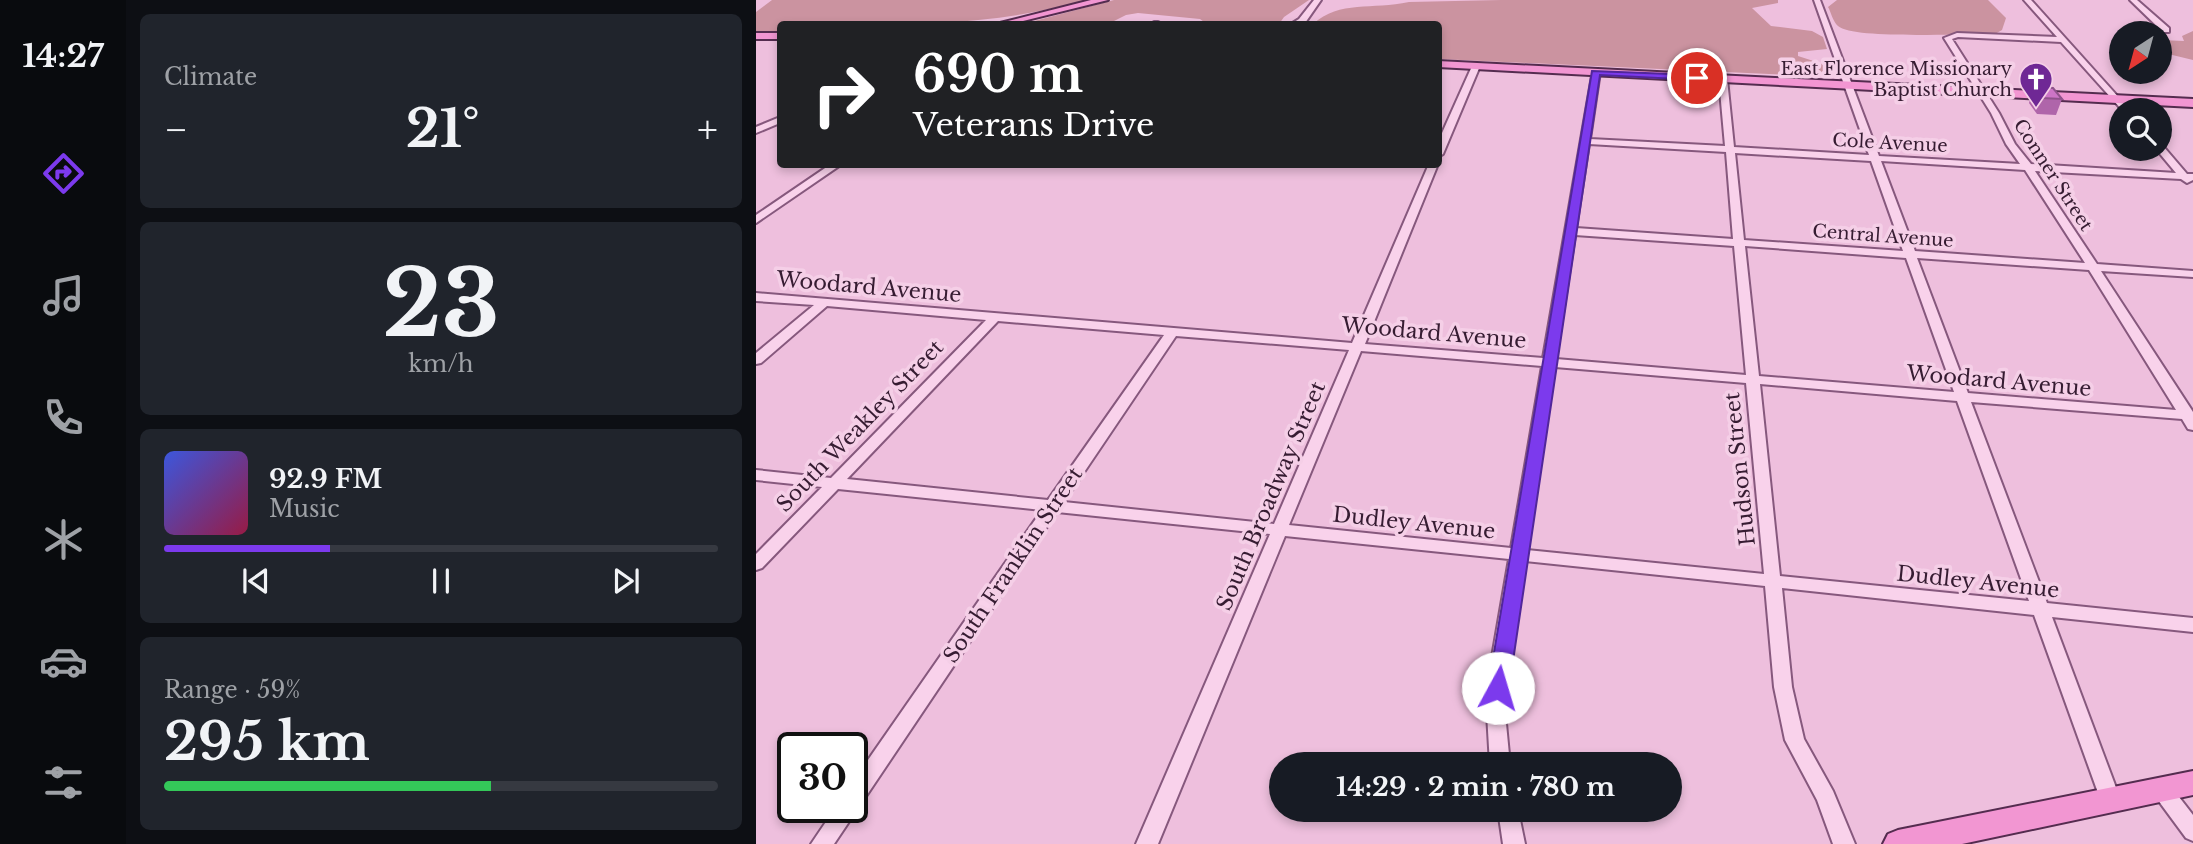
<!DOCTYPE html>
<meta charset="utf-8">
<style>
body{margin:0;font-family:"Libre Baskerville",serif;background:#20242c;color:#f1f3f6;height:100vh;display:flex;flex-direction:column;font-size:26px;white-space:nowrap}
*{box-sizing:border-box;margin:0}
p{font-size:23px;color:#9ea1a6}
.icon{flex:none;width:38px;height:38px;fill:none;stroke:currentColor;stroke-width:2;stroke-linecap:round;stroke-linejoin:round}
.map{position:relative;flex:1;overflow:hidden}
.panel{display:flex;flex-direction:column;gap:14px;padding:14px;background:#0d0f14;width:630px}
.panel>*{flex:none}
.hud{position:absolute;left:21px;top:21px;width:665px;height:147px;border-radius:7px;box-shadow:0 4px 10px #0003;background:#202124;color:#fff;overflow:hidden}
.needle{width:46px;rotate:216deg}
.fabs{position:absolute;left:1353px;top:21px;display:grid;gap:14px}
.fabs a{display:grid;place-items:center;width:63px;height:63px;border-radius:50%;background:#171b24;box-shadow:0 4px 10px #0003;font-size:35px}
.speed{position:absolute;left:21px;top:732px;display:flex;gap:14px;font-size:35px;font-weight:700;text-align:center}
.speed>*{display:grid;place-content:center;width:91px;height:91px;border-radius:50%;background:#171b24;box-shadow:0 4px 10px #0003;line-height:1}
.speed .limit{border:4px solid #111;border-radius:10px;background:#fff;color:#111}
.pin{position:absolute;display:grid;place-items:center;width:60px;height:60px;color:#fff;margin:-30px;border:4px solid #fff;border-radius:50%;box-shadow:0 2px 7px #0007}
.me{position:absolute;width:77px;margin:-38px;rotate:6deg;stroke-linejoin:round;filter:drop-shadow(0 0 5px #0008)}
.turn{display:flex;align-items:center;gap:24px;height:147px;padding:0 21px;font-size:32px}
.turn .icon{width:91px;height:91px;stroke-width:2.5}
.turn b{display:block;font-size:49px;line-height:60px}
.big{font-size:52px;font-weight:700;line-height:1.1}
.panel .widget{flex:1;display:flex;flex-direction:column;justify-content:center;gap:10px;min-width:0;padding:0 24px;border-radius:10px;background:#20242c}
.panel .dial{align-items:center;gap:0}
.dial b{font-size:91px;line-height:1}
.song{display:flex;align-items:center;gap:21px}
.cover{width:84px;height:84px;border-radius:10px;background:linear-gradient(135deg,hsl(230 70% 55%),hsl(340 70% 35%))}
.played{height:7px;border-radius:4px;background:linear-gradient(90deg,#7c3aed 30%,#363941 30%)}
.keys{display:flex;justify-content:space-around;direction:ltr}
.heat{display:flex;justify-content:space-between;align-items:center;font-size:38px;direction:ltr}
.charge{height:10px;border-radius:5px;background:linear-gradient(90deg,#34c759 59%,#363941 0)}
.trip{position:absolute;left:513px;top:752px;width:413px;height:70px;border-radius:35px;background:#171b24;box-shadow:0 4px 10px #0003;font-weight:700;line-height:70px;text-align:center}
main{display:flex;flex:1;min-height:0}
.tab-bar{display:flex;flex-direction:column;width:126px;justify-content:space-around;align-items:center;background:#090b0e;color:#9ea1a6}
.tab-bar .icon{width:49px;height:49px}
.tab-bar .current{color:#7c3aed}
.tab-bar b{font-size:32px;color:#f1f3f6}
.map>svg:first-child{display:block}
</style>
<main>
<nav class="tab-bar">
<b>14:27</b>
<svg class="icon current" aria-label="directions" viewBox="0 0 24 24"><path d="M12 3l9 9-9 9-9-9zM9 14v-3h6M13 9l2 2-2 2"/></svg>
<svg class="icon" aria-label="music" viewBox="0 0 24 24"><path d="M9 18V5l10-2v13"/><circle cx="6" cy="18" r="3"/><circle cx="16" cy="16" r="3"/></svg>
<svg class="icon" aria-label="phone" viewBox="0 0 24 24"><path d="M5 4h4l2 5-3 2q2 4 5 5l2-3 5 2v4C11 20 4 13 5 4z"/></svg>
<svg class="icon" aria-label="climate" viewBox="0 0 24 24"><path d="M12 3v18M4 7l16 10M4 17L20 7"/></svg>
<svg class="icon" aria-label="car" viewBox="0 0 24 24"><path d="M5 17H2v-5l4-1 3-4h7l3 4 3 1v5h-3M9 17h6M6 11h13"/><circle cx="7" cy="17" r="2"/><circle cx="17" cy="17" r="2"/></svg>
<svg class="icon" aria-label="filters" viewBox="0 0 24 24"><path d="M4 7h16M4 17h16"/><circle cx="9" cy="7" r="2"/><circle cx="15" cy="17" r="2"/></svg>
</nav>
<section class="panel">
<div class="widget"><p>Climate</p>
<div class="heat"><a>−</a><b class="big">21°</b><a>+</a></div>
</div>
<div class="widget dial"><b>23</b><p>km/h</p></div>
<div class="widget">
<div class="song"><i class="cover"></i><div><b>92.9 FM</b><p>Music</p></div></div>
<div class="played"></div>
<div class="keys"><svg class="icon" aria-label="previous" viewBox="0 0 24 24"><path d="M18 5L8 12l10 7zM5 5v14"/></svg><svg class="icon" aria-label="pause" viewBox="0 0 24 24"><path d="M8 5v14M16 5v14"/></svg><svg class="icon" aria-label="next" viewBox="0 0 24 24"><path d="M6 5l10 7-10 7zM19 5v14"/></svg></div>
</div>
<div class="widget"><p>Range · 59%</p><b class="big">295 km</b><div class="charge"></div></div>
</section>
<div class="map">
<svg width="1437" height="844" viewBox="0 0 1437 844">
<rect width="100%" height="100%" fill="#eebfdd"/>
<path fill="#cb93a0" d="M16,0H329C226,30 130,24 24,24V31H0V12Z
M358,0H553L528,17L523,24H451L444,19L382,13L370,15L352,24H267Z
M745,0H1022V3L996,8L1015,26L1056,31L1067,37L1071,49L1042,52V56L1079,68L1082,77L683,59L682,24H557C584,0 616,10 653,2Z
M1081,0H1232L1250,18L1246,30L1239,34C1212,33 1098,40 1082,26C1077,22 1075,12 1072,7Z
M1437,31V60L1404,52V40L1428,41L1426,36Z"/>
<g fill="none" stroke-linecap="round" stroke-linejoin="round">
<defs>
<path id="minor" d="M558,0H565L549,23L535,24L543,19Z
M1058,0H1064L1123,156L1264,164L1250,144L1235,113L1188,38L1201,33L1301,37L1268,0H1275L1374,110H1366L1305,42L1202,37L1196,39L1243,113L1259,144L1275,164L1420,173L1400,149H1404V145L1407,146L1431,174H1437V180L1431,183L1425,179L1279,171L1341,264L1437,271V277L1345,271L1437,412V430L1432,429L1426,419L1215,402L1291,603L1437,618V632L1296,617L1365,801L1362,807L1355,810L1348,807L1345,801L1278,615L1026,588L1036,687L1048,739L1077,791L1099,844H1077L1061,800L1029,740L1018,687L1009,586L769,561L753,663L749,713L754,765H734L731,713L735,663L753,559L529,536L402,844H380L514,534L301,512L78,844H55L80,807H96V783L286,510L82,489L6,568L0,570V554L66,487L0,480V470L75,478L230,320L71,306L5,363L0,364V353L58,305L0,301V293L596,343L673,164H682L609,344L787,358L837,70L844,72L834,139L969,146L963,79L967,77L971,79L978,147L1113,155ZM833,144L970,152L977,239L820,228ZM979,153L1115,161L1147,251L988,240ZM1125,161L1269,170L1329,263L1159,251ZM819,235L978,246L990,375L800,359ZM989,246L1150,258L1198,392L1003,376ZM1161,258L1333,270L1420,410L1212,393ZM242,321L408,335L292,500L91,479ZM420,336L593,350L518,524L308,502ZM605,351L786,366L755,548L533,525ZM799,367L990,383L1008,574L771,550ZM1004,384L1201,401L1273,601L1024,576Z
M1374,0H1381L1413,28V32H1407Z
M398,22H402L406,24H398Z
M717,64L724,66L687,154L682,157V142Z
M24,117V123L0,133V127Z
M75,164H86L0,223V215Z
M1406,781L1413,784L1437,815V841L1430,838L1399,796L1396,790L1399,784Z
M742,810H762L769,844H747Z"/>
<path id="major" d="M335,0H352L255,24H240Z
M0,33H24V39H0Z
M682,61L1437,99V107L682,67Z
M1437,771V795L1206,844H1127L1132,834L1142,830Z"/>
</defs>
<use href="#minor" stroke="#86587d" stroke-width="4"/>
<use href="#major" stroke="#542c4f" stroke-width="4"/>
<use href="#minor" fill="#f9d2eb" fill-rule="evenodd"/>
<use href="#major" fill="#f296d2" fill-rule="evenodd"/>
</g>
<path fill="#af65aa" d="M1278,87L1306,99L1300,115L1281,114L1273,103Z"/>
<path fill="#cc75c6" stroke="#8f528b" stroke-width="2" d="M1278,87L1297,88L1306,99L1286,98Z"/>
<path fill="#7c3aed" stroke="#51269a" stroke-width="2" d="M836,71L941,75L946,78L941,80L844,75L753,688L750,694L742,697L735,694L732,688Z"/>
<defs>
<symbol id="church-pin" viewBox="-11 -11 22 30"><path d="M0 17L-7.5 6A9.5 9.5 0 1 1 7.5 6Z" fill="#6f2895" stroke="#f5cfe7"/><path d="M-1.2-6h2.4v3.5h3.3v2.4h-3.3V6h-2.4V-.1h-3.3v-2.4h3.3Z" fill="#fff"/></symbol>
</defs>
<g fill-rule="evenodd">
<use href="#church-pin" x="1261" y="60" width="38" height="52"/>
</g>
<g text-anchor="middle" stroke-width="7" stroke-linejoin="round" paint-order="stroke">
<g font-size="18" fill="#361c32" stroke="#f5cfe7" text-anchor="end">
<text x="1256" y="75">East Florence Missionary<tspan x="1256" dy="21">Baptist Church</tspan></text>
</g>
<g font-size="18" fill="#361c32" stroke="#f5cfe7">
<text transform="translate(1134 143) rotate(3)" y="6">Cole Avenue</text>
<text transform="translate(1297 175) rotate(57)" y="6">Conner Street</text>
<text transform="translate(1127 236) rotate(4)" y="6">Central Avenue</text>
</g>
<g font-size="21" fill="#361c32" stroke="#f5cfe7">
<text transform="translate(113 287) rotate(5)" y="7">Woodard Avenue</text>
<text transform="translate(678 333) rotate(5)" y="7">Woodard Avenue</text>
<text transform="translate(1243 381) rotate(5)" y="7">Woodard Avenue</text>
<text transform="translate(104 426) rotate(-46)" y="7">South Weakley Street</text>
<text transform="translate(984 469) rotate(-96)" y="7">Hudson Street</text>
<text transform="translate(515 496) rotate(-67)" y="7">South Broadway Street</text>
<text transform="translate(658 523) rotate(6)" y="7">Dudley Avenue</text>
<text transform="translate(257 565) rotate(-56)" y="7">South Franklin Street</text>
<text transform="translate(1222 582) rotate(6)" y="7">Dudley Avenue</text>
</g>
</g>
</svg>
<div class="fabs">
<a><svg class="needle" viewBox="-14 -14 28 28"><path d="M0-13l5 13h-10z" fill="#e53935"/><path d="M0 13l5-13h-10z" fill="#9ea1a6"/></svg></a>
<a><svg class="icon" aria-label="search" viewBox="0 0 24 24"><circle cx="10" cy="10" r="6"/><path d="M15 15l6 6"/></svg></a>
</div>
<div class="speed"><div class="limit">30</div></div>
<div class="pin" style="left:941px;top:78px;background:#d93025"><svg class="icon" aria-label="arrive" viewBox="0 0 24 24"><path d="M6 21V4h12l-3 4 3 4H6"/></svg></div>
<svg class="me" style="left:742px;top:688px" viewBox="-20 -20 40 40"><circle r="19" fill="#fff"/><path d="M0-13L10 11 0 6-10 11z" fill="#7c3aed"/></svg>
<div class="trip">14:29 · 2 min · 780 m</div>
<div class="hud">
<div class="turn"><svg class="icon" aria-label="right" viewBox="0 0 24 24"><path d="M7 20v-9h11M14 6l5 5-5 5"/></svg><div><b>690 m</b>Veterans Drive</div></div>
</div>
</div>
</main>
